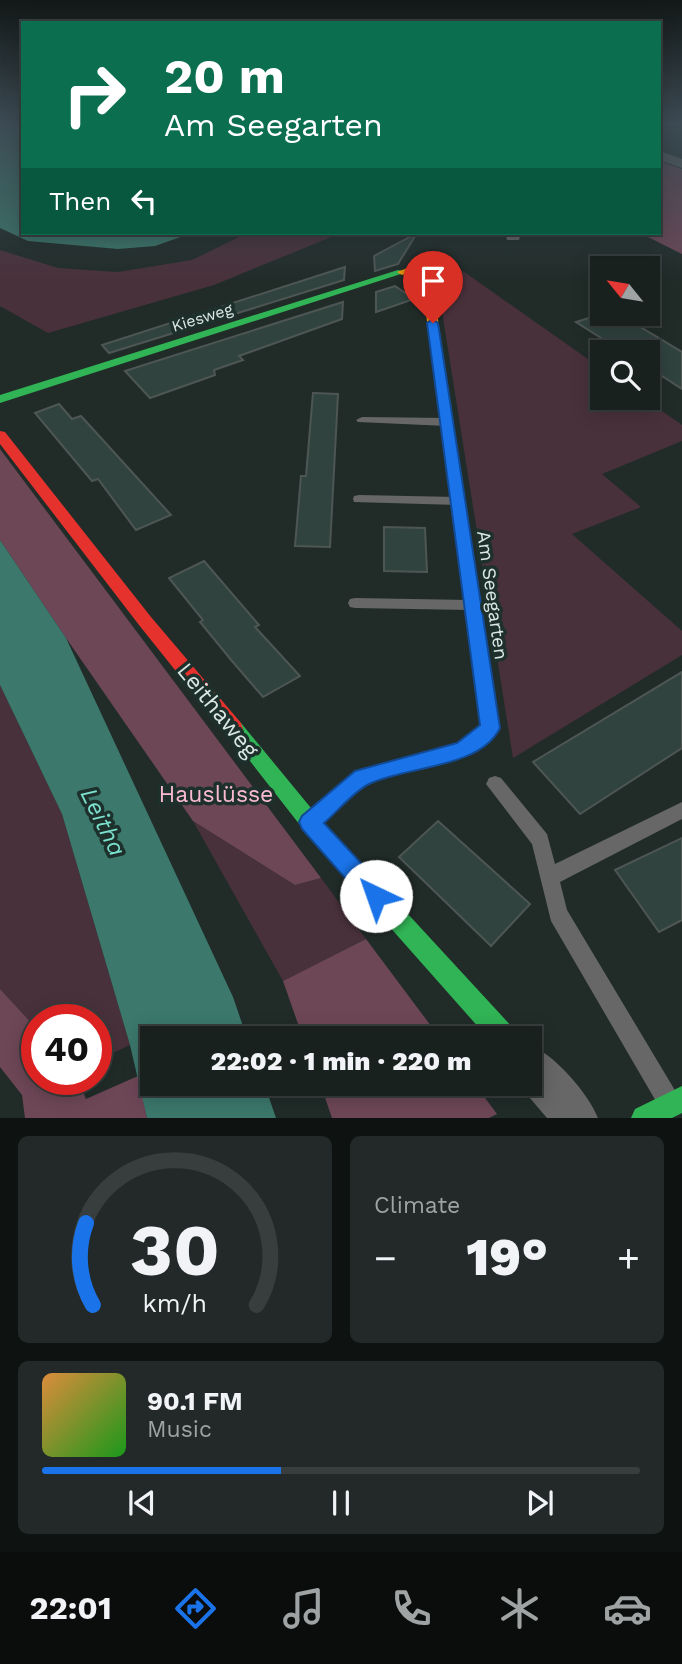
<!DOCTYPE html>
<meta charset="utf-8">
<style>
body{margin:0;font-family:"Work Sans",sans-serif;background:#222928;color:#f1f3f6;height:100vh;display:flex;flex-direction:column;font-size:26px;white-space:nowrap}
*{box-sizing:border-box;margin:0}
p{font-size:23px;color:#9fa3a4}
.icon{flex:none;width:38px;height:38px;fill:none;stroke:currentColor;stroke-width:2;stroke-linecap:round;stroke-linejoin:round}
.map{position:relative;height:1118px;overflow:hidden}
.side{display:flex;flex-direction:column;gap:18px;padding:18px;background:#0e1211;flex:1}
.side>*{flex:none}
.guide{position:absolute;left:21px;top:21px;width:640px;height:214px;border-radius:0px;box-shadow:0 4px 18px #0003,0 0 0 2px #373e3d;background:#0b6e4f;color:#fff;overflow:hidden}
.needle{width:46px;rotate:300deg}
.tools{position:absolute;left:590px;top:256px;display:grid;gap:14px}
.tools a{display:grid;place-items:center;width:70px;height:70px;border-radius:0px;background:#19211f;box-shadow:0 4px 18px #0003,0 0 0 2px #373e3d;font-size:35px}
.speed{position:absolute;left:21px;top:1004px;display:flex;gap:14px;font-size:35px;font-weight:700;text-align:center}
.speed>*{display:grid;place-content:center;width:91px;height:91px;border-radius:50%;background:#19211f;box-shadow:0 4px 18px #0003,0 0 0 2px #373e3d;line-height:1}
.speed .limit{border:10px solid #d22;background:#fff;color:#111}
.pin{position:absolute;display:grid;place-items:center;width:60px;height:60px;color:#fff;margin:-72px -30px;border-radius:50% 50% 50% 0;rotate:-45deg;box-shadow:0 0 7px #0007}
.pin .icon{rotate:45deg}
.me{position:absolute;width:77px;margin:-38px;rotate:318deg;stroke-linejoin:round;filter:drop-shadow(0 0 5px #0008)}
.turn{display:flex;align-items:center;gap:24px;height:147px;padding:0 28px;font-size:32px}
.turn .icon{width:91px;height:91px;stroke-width:2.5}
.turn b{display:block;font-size:49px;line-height:60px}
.then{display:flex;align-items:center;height:66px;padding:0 28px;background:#0003;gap:14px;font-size:26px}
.big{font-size:52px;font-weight:800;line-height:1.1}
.side .widget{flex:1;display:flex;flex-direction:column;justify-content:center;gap:10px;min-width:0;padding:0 24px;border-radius:10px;background:#222928}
.side .dial{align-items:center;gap:0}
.dial svg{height:182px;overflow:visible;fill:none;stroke:#373e3d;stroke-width:7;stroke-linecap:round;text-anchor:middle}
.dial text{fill:#f1f3f6;stroke:none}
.song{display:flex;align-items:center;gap:21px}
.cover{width:84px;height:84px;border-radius:10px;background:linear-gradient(135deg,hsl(30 70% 55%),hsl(120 70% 35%))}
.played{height:7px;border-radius:4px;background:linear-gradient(90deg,#1a73e8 40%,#373e3d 40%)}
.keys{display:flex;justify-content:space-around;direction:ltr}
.heat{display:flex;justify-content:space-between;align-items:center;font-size:38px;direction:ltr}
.side .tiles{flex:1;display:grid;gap:18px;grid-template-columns:1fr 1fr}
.widget:last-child{grid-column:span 2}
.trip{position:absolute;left:140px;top:1026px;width:402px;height:70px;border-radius:0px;background:#19211f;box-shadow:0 4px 18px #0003,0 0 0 2px #373e3d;font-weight:800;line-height:70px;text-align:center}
.tab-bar{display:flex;height:112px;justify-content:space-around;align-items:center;background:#0a0d0c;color:#9fa3a4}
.tab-bar .icon{width:49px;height:49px}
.tab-bar .selected{color:#1a73e8}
.tab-bar b{font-size:32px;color:#f1f3f6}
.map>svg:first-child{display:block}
</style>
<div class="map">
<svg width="682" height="1118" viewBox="0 0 682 1118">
<rect width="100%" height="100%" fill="#212c29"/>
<path fill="#49313b" d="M247,233H341L214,285L48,333L0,306V250L58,268L118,272L192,260Z
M450,262L602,369V397H642L682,425V441L602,474L641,507L572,534L682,631V655L513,758L435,267Z
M0,685L62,814L130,1045L96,1061V1020H37V1029L0,989Z
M193,821L295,885L321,878L366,939L283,981Z"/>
<path fill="#6e4757" d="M660,161L682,169V254L640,233H660Z
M0,449L321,878L295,885L193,821L66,638L0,540Z
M366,939L440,1038H303L283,981Z
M0,989L37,1029V1080H78L86,1099L138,1076L147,1118H25L22,1095L0,1067Z
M320,1083H474L497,1114L489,1118H332Z"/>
<path fill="#3c786c" d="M0,125H23V233H192L155,246L118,249L28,241L0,228Z
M0,540L66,638L233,997L247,1038H152V1083H264L276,1118H147L130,1045L62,814L0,685Z"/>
<path fill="#30433f" stroke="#4e5654" stroke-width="2" d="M417,233L398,264L375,271L374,256Z
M345,267L344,280L109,353L102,345Z
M395,286L414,299L376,312V292Z
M343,302L342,319L239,356L243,360L214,370L215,375L150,398L125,371Z
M604,313H617L682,352V389L648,367V352H623L576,322Z
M313,393L338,394L330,547L295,546L301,476H306Z
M59,404L72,419L81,416L171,515L136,530L98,479L92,481L35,413Z
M384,527L425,528L427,572L384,571Z
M204,561L259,625L255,627L300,676L263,697L232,661L200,622L203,620L169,578Z
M682,672V748L580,814L533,762Z
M438,821L530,904L491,946L399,857Z
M682,838V920L659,932L615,870Z"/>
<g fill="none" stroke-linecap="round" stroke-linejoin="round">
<path fill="#676767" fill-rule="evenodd" d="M362,417L447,418L453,422L447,426L358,422L356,420Z
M359,495L458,497L465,501L458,505L354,502L353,499L354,496Z
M355,598L469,600L474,601L476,605L474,609L469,610L355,608L350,607L348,603L350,599Z
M495,776L501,778L547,834L555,864L682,802V819L560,882L567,910L673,1087L677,1095L673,1103L665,1107L657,1103L551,921L532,844L486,784L489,778Z"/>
<path fill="#676767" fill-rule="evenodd" d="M660,151L682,159V168L660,160Z
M505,233H521L519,240H507Z
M530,1045C555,1055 588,1093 598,1118H547L517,1083H530Z"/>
<path fill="#30b455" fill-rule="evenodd" d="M398,270L407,272L0,403V395Z
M467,561L475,567L499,728C479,770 406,766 369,784C353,792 338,811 324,823L514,1029L517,1038H488L303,829L225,729L227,723L234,721L241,723L311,808L355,771L457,743L480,725L459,567Z
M682,1086V1113L672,1118H631L635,1109Z"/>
<path fill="#ff9f0a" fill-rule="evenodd" d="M415,265L431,273L475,567L467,573L459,567L421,275L414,271L402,275L397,272Z"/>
<path fill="#e5322d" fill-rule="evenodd" d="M0,431L5,432L151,617L241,723L243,729L241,735L234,737L227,735L139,625L0,444Z"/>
</g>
<linearGradient id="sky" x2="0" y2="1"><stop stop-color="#121817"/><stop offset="0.44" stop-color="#3d4b54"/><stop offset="1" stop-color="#3d4b54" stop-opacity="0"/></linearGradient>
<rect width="682" height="282" fill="url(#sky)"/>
<path fill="#1a73e8" stroke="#114b97" stroke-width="2" d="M433,319L438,323L500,728C480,769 405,766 369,784C353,792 338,811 324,823L384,888L388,896L384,904L376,907L368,904L302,829L299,822L302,816L355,771L457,743L480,725L427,323Z"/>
<g text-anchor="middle" stroke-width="7" stroke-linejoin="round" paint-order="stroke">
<g font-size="16" fill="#dbe7e4" stroke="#1d302c">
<text transform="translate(202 317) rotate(-17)" y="6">Kiesweg</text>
</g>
<g font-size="19" fill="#dbe7e4" stroke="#1d302c">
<text transform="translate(493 595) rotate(82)" y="7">Am Seegarten</text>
</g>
<g font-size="23" fill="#dbe7e4" stroke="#1d302c">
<text transform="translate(218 710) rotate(51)" y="8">Leithaweg</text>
</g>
<g font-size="23" fill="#fbbbd3" stroke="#1d302c">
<text x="216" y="802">Hauslüsse</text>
</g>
<g font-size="24" font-style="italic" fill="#7be0cd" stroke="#1d302c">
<text transform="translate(103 822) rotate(64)" y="8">Leitha</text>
</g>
</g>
</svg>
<div class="tools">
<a><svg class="needle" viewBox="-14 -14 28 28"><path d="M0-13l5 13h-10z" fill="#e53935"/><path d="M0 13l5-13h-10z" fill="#9fa3a4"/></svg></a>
<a><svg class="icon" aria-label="search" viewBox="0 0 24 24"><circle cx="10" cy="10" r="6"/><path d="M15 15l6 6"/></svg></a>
</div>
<div class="speed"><div class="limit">40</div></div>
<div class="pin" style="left:433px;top:323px;background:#d93025"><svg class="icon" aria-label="arrive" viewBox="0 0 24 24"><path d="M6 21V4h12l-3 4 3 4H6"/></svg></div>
<svg class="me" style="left:376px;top:896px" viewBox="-20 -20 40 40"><circle r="19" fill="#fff"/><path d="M0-13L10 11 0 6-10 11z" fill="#1a73e8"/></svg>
<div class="trip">22:02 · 1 min · 220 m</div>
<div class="guide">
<div class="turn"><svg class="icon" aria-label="right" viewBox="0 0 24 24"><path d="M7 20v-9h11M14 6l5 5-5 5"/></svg><div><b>20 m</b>Am Seegarten</div></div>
<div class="then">Then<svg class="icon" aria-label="left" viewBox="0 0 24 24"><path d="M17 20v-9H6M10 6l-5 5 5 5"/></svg></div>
</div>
</div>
<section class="side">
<div class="tiles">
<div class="widget dial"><svg viewBox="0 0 100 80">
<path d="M14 69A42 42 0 1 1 86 69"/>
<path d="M14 69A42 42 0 0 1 11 33" stroke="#1a73e8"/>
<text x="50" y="56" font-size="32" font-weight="700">30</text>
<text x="50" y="72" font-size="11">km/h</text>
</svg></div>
<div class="widget"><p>Climate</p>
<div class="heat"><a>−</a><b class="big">19°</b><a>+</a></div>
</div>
<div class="widget">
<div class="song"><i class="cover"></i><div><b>90.1 FM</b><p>Music</p></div></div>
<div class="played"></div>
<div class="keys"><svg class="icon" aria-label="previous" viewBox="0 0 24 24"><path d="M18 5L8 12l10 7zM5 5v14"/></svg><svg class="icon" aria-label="pause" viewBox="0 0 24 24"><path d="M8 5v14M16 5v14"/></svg><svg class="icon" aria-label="next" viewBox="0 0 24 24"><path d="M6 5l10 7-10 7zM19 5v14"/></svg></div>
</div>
</div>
</section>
<nav class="tab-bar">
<b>22:01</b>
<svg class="icon selected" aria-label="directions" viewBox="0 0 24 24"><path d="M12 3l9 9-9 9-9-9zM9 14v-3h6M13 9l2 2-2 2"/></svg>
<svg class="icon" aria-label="music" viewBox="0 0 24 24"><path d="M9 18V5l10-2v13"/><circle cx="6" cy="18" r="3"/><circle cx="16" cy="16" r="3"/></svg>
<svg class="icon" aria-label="phone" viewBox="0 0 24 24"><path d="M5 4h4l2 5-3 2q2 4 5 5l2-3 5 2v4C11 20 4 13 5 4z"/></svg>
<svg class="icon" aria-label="climate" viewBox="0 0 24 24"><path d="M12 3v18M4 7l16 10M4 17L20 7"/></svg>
<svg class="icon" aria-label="car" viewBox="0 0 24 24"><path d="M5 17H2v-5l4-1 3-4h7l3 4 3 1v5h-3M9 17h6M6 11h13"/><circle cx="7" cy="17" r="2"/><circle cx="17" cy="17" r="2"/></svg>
</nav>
